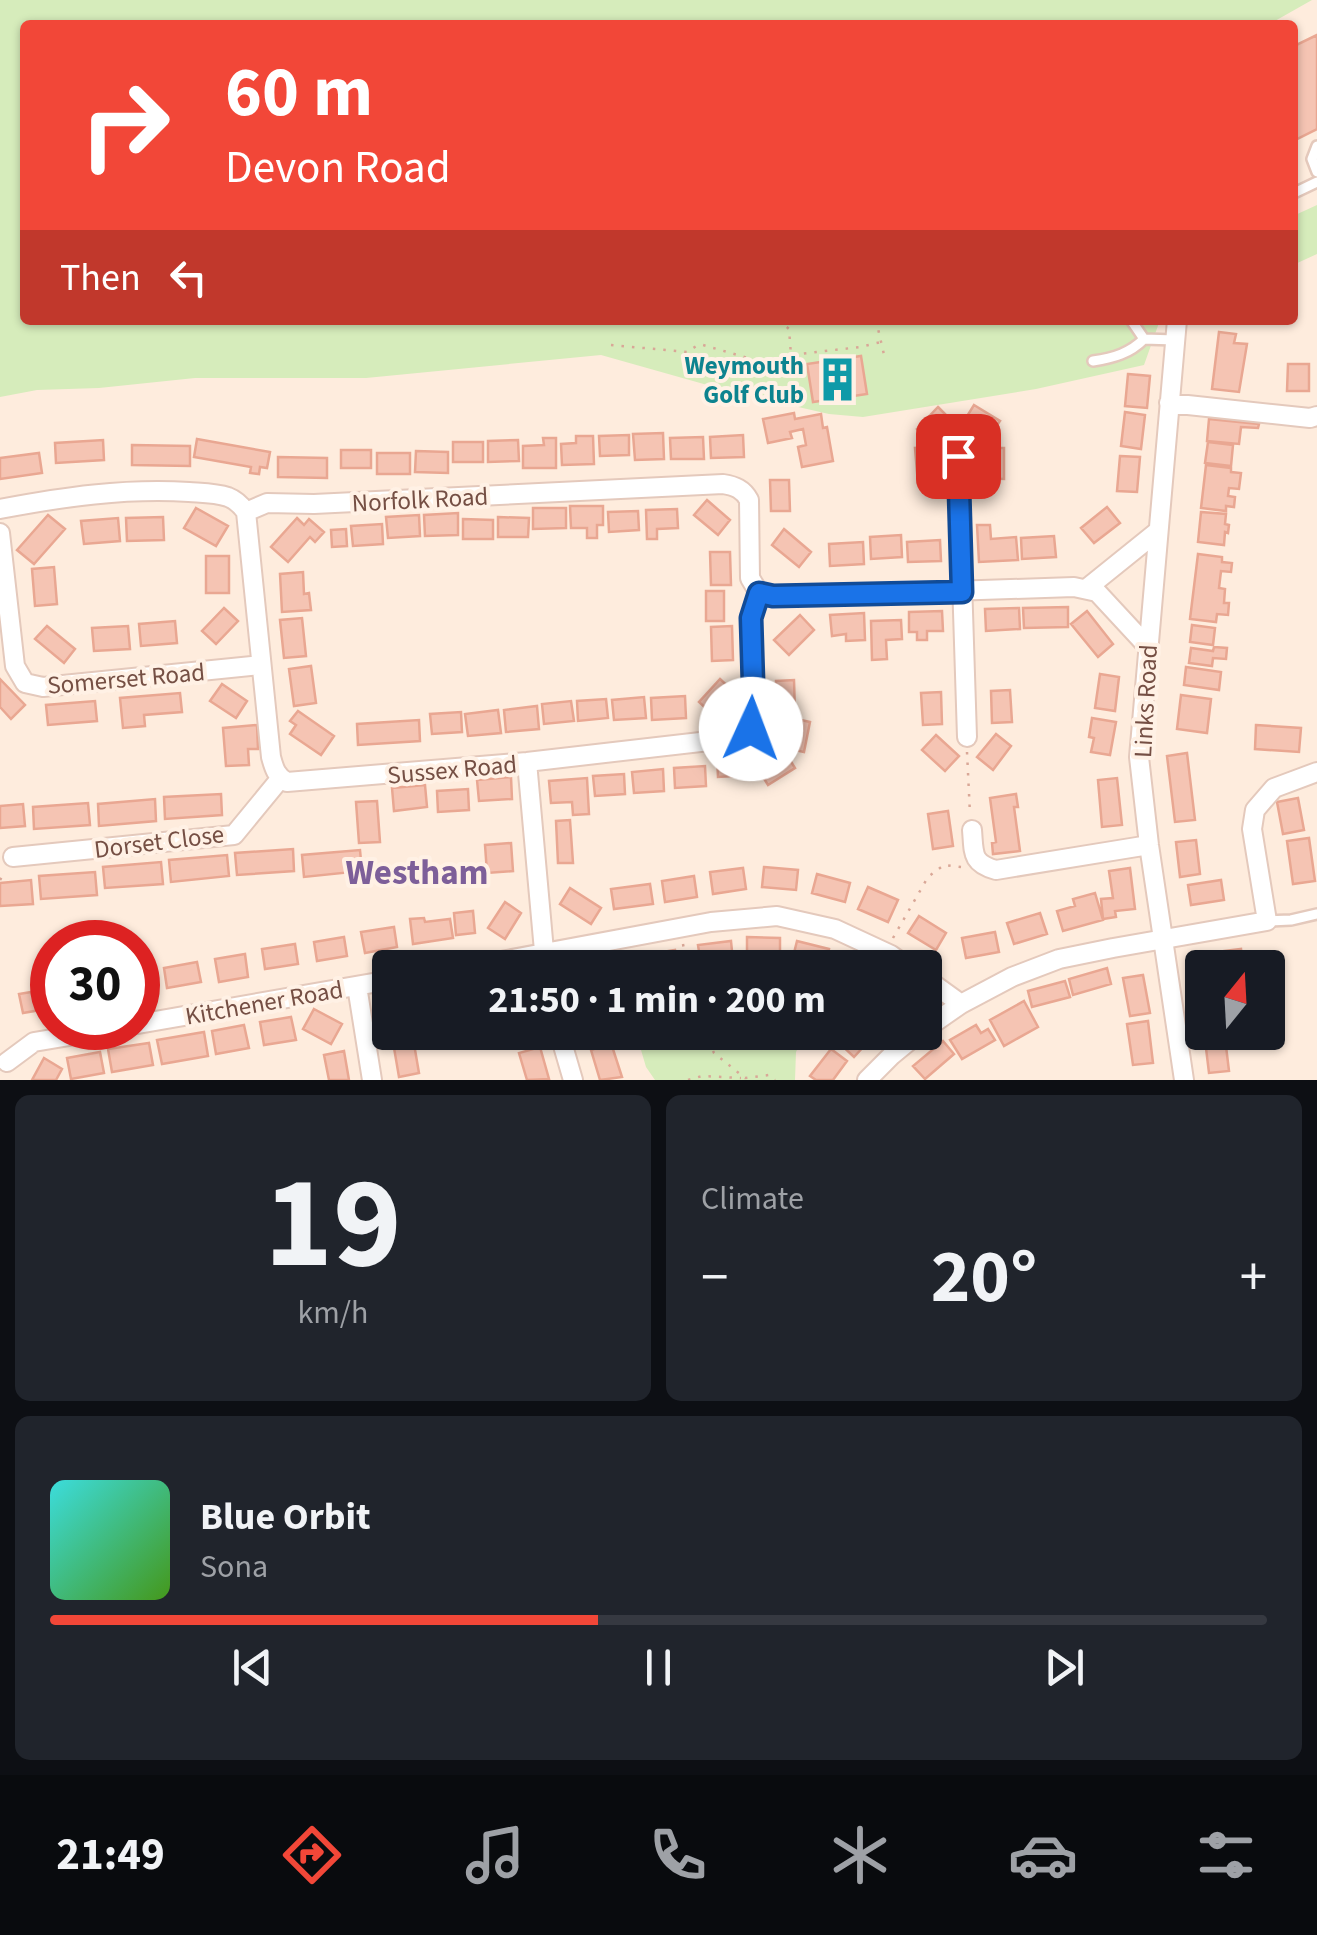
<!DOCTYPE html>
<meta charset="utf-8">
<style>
body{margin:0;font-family:"Source Sans 3",sans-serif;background:#20242c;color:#f1f3f6;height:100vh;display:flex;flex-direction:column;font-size:38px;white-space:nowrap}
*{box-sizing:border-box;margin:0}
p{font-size:32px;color:#9ea1a6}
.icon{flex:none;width:55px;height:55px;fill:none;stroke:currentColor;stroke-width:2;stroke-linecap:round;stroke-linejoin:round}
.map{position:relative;height:1080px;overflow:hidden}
.sheet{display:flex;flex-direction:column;gap:15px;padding:15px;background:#0d0f14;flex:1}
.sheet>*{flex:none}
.guide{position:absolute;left:20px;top:20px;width:1278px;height:305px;border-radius:10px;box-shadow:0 2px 8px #0004;background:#f24738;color:#fff;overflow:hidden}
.needle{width:65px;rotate:18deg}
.controls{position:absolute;left:1185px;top:950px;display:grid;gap:20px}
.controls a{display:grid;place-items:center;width:100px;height:100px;border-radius:10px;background:#171b24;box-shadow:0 2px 8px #0004;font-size:50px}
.speed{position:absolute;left:30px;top:920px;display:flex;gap:20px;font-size:50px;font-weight:700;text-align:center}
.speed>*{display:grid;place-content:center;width:130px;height:130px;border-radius:50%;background:#171b24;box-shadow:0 2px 8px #0004;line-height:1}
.speed .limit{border:15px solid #d22;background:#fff;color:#111}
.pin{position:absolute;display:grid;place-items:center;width:85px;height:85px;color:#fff;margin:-42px;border-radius:20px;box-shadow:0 5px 15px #0006}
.me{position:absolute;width:110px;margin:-55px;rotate:2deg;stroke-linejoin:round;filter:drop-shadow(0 0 8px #0008)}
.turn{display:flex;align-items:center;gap:35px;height:210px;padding:0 40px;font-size:45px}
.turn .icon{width:130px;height:130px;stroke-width:2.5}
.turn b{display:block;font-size:70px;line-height:85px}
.then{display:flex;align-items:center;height:95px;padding:0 40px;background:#0003;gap:20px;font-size:38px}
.big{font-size:75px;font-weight:700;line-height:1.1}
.sheet .widget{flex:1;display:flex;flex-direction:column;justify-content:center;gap:15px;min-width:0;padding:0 35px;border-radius:15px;background:#20242c}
.sheet .dial{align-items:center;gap:0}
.dial b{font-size:130px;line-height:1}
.song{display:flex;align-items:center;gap:30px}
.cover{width:120px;height:120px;border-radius:15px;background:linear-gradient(135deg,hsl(180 70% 55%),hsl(100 70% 35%))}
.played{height:10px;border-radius:5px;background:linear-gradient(90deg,#f24738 45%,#363941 45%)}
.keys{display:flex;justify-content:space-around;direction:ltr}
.heat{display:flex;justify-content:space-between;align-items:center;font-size:55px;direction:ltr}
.sheet .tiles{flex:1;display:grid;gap:15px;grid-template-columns:1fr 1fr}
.widget:last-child{grid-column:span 2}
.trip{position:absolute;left:372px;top:950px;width:570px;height:100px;border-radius:10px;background:#171b24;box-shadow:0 2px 8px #0004;font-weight:700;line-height:100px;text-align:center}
.tab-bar{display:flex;height:160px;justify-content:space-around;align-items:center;background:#090b0e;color:#9ea1a6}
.tab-bar .icon{width:70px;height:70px}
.tab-bar .on{color:#f24738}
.tab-bar b{font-size:45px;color:#f1f3f6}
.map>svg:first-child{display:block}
</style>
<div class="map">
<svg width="1317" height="1080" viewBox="0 0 1317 1080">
<rect width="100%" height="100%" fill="#feecdd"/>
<path fill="#d6ecbb" d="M0,0H1312L1268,25H25V320H1160L1144,365L1036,389L863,417L829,414L732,392L601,355L366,378H195L99,388L37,390L0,397Z
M1317,205V254L1293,265V216Z
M636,1033V1032L805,1033L796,1052L795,1080H655L646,1067Z"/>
<path fill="#f5c4b3" stroke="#e9a792" stroke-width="2.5" d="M1317,35V129L1297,139L1292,131V47Z
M1219,332L1236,334L1234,343L1247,344L1239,392L1212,389Z
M861,356L867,394L813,402L807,364Z
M1288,364H1309V391H1287Z
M1128,374L1150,376L1147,408L1125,406Z
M974,405L1000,421L989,437L964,421Z
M938,407L952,421L931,443L917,429Z
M1125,412L1145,415L1141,449L1121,446Z
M794,413L795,419L821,414L823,428L827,427L833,461L802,467L798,447L806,445L803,429L790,432L792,438L768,443L763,419Z
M1209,419L1259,424L1258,428L1241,427L1239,444L1207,441Z
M663,433L664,459L635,460L633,434Z
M629,435V455L600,456L599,436Z
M743,435L744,457L711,458L710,437Z
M576,436H593L594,464L562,465L561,444L576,443Z
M703,437L704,459H671L670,438Z
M543,438H556V468H523V446L544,445Z
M197,439L270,452L267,468L260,467L259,474L250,473L251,467L194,457Z
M103,440L104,460L56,463L55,443Z
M518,440L519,461L488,462V441Z
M453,442H483V462H453Z
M1208,442L1233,445L1231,466L1205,463Z
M132,445L190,446V466L132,465Z
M934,447L937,483L918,484L915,448Z
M985,448H1004V479L985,478Z
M341,450H371V468H341Z
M416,451L448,452V473L415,472Z
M39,453L42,473L0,479V458Z
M377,453H410V474H377Z
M1120,456L1140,457L1137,492L1117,491Z
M278,457L327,458V478L278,477Z
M1206,465L1231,468V472L1241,473L1239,489L1229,488L1228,496L1235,497L1234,507L1226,506V511L1201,508Z
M770,480H789L790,511H771Z
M707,500L730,520L718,535L694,515Z
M570,506H603V525H597V538H587V528H571Z
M1107,507L1120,523L1094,543L1081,528Z
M196,508L228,526L216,546L184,528Z
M533,508H566V528L533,529Z
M677,509L678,528L657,529V539H647L646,510Z
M638,511L639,530L609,532L608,512Z
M1201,512L1226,514L1225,524L1229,525L1228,533L1225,532L1224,545L1198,542Z
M458,513V535L425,536L424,515Z
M48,515L65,529L34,564L17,550Z
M419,515L420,536L388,538L386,517Z
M163,517L164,540L127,541L126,518Z
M498,517L529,518L528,537H498Z
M118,518L120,541L84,544L81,521Z
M297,518L304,525L309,519L324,532L315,542L310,537L288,562L271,547Z
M463,519L493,520V539H463Z
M382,524L383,544L353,546L351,526Z
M977,525H990L991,539L1016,537L1018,560L979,562Z
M346,529L347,546L332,547L331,530Z
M784,529L811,552L799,567L772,545Z
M901,535L902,557L871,559L870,537Z
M1054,536L1056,557L1022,559L1021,538Z
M940,540L941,561L908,562L907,542Z
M863,542L864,564L830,566L829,544Z
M710,552H730L731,585H711Z
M1198,554L1222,557V562L1232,563L1231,572L1221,571L1219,588L1225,589L1224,603H1229L1228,615L1217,614L1216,622L1190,619Z
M206,556H229V593H206Z
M54,567L57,604L35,606L32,569Z
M303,572L304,594L309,593L311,610L282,612L280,574Z
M706,591H724V621H706Z
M1068,607V627L1024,628L1023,608Z
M224,608L238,621L216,644L202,631Z
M1019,608L1020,629L986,631L985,609Z
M942,611L943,631H927V640H917V632H909V612Z
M1087,611L1113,644L1098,657L1071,624Z
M864,613L865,640L846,641V634L832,636L830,615Z
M800,615L814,630L789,655L774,640Z
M302,618L306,656L284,658L280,620Z
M901,620L902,639L886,640L887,659L872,660L871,621Z
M175,621L177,643L141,646L139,624Z
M1192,625L1215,628L1213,645L1190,642Z
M47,626L75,649L64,663L35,639Z
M128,626L130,649L94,651L92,628Z
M732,626L733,660L712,661L711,627Z
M1214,647L1227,648L1226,659L1213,658L1212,666L1189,663L1191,648L1213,651Z
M311,666L316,703L294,706L289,669Z
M1186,667L1221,672L1219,690L1184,685Z
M1100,674L1119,677L1115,711L1095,708Z
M0,679L25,705L11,719L0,707Z
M720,679L734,692L713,715L699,702Z
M794,680L795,712H777L776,681Z
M222,684L247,701L236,718L210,701Z
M1010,690L1012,722L992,723L991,691Z
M941,692L942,724L923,725L921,693Z
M180,693L182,712L144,715L145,726L123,728L120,698Z
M1181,695L1211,699L1207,733L1177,729Z
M685,696L686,718L652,720L651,698Z
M644,697L646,718L614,720L612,700Z
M606,699L608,718L578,721L577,701Z
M95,701L97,721L48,725L46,705Z
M571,701L574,721L544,724L542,704Z
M537,706L539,729L506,732L504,710Z
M498,710L501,733L468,736L465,714Z
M298,711L334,736L321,755L290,734L296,725L290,721Z
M461,712L462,732L432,734L430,714Z
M792,718L810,722L804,752L785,748Z
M1092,718L1116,722L1110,755L1091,752L1094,738L1089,737Z
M419,720L420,741L358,745L357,724Z
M257,725L258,749H248L249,765L226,766L223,728Z
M1256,725L1301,728L1299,752L1255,749Z
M996,734L1011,746L993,770L977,757Z
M936,735L959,756L945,771L922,750Z
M785,752L795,768L768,785L758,769Z
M1187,753L1195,820L1175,822L1167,756Z
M750,754L752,775L718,777L717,756Z
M705,766L706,786L675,788L674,768Z
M663,769L664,791L634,793L632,772Z
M624,774L625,794L595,796L593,776Z
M511,777L512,799L479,801L477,780Z
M587,778L589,814L573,815L572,802L551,803L549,781Z
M1117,778L1122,825L1102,827L1098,780Z
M425,785L427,807L394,811L392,788Z
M468,789L469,810L438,812L437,791Z
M221,794L222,815L165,819L164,797Z
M1016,794L1018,807H1014L1020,851L993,854L992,843L996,842L990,798Z
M1298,798L1304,830L1283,834L1277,802Z
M155,799L156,821L99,826L98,804Z
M377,801L380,842L359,843L356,802Z
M88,803L90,825L34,829L33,807Z
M23,804L25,826L0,828V806Z
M948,811L953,846L933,849L928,814Z
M570,820L573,863H558L556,821Z
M1309,838L1315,881L1293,884L1287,841Z
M1196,840L1200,874L1180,877L1176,842Z
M511,843L513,871L487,873L485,845Z
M293,849L294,871L237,875L235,853Z
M360,850L362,871L304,877L302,855Z
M227,855L229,876L171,882L169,860Z
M161,862L163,884L105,888L103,867Z
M764,867L798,870L796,890L762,887Z
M743,868L746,889L713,894L710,872Z
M1130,868L1135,909L1115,911L1116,917L1103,919L1101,899L1113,898L1109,871Z
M95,872L97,895L41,899L39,876Z
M817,874L850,883L845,902L812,893Z
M694,876L697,897L665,902L662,881Z
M31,880L33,904L0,906V883Z
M1221,880L1224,900L1191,905L1188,885Z
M650,884L653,904L614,909L611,889Z
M868,887L898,900L888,922L858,909Z
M570,888L601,908L591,924L560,904Z
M1095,893L1103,920L1063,931L1057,911L1075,906L1073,899Z
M505,902L521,913L505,939L488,928Z
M473,911L475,933L456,935L454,913Z
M1040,913L1047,934L1014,944L1007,923Z
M919,916L946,933L936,950L908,933Z
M424,918L425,922L450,919L453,938L413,944L410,919Z
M394,927L397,947L365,953L361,932Z
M995,932L999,952L966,958L962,938Z
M344,937L347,956L317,961L314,942Z
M747,937L780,938V960L747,959Z
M731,941L733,961L701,965L698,945Z
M797,941L829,949L825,968L792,961Z
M295,944L298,964L265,969L262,949Z
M1241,949L1243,968H1202V973L1200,954Z
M675,950L678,968H646L644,955Z
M245,954L248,977L219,982L215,959Z
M843,954L873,967V968H837Z
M633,957L634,968H601L600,962Z
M197,962L201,982L167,988L164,968Z
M1107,968L1111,984L1073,995L1069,979Z
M153,970L157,992L138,995V973Z
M1143,975L1150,1013L1130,1016L1123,978Z
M1065,981L1070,997L1032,1007L1028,991Z
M49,989L52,1008L23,1013L19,994Z
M1024,1001L1038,1027L1004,1046L990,1020Z
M314,1009L342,1024L331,1044L303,1029Z
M291,1017L296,1040L264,1045L260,1022Z
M1148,1021L1153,1063L1133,1065L1127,1024Z
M244,1025L249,1048L216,1054L212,1031Z
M976,1025L981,1033L988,1029L995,1040L962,1059L950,1040Z
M204,1032L208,1056L162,1064L157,1040Z
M845,1032H877L854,1057L837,1041Z
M413,1038L419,1073L399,1077L393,1042Z
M1225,1038L1229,1071L1209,1073L1205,1040Z
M943,1041L954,1054L925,1079L913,1066Z
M149,1043L153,1065L112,1072L108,1049Z
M611,1043L622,1077L600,1080L591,1050Z
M540,1047L549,1079L527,1080L519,1053Z
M831,1049L847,1061L833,1080H816L810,1076Z
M344,1051L349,1080H329L324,1055Z
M100,1052L104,1073L71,1079L67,1058Z
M44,1058L62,1069L56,1080H32Z"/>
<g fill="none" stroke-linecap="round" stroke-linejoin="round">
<defs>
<path id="service" d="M1317,146L1312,159L1317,172
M1292,194L1317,182
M1131,320L1144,339L1175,340
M1093,361C1114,358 1130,353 1144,339
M1267,921L1291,920L1317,914"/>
<path id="minor" d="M1177,320L1139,757L1149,845L1184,1080
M1169,403L1310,418L1317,416
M958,455L967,737
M0,509C63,497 125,488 189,492C202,493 216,493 228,497C236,500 241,505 246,512
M246,512L271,757C274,768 276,776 287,782L527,762L744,737L751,729L754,716L751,619L759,593
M246,512L267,503L314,504L723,484C735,486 743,489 749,500L750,578L759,593
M0,533L15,666L25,683L43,687L261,665
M1086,589L1158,531
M759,593L773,597L1074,587L1097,592L1148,647
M527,762L544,951L549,968
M972,830C974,853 971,863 996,870L1149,845
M13,857L234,835L280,779
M464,968L711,922L777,916L835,929L891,955L909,968
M925,978L961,1004
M357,986L372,1080
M138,1024L390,980
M925,1029L961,1004L1012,977L1059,959L1113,948L1267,921L1252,829L1255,810L1274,788L1317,772
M559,1032L573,1080
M7,1062L34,1042L117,1028
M867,1080L892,1055L920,1032"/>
</defs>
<use href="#service" stroke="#e4c9bc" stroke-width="14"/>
<use href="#minor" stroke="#e4c9bc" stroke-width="22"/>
<path stroke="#d9a797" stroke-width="2.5" stroke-dasharray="2.5 8" stroke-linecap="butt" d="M779,320L789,329L791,355L860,347L881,342
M876,320L885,359
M611,345L687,352L698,345H703L779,367H784L788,363L791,355
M967,752L970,814
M0,880L5,872
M893,938L928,877L944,865L961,867
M683,944L687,968
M704,1032L714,1053L745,1078L769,1075L775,1080
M688,1080L702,1076L741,1078"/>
<use href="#service" stroke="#fff" stroke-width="9"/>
<use href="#minor" stroke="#fff" stroke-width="18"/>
</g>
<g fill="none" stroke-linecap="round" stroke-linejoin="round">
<defs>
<path id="route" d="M751,729L754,716L751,618L759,593L773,596L962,592L958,456"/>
</defs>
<use href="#route" stroke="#114b97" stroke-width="25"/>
<use href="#route" stroke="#1a73e8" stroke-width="18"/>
</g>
<defs>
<symbol id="building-bare" viewBox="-9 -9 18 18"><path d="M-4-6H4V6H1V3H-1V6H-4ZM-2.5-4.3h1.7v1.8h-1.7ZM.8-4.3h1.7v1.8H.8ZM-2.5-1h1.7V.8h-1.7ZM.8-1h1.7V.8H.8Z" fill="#0f9aa8" stroke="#fff1e5" stroke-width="2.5" paint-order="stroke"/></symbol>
</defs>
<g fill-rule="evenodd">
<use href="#building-bare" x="806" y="348" width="63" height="63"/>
</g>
<g text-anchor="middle" stroke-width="8" stroke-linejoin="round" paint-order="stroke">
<g font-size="25" font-weight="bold" fill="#0d838f" stroke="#fff1e5" text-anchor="end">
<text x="804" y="374">Weymouth<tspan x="804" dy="29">Golf Club</tspan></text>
</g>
<g font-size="25" fill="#754f44" stroke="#fff1e5">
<text transform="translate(420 499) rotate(-3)" y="9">Norfolk Road</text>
<text transform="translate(126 678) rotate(-5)" y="9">Somerset Road</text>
<text transform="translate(1145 701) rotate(-87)" y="9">Links Road</text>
<text transform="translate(452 769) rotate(-5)" y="9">Sussex Road</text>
<text transform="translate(159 841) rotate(-7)" y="9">Dorset Close</text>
<text transform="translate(264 1002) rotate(-10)" y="9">Kitchener Road</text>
</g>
<g font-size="35" font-weight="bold" fill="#7d5f99" stroke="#fff1e5">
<text x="417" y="884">Westham</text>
</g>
</g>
</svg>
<div class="controls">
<a><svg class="needle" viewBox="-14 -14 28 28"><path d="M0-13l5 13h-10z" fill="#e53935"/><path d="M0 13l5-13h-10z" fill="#9ea1a6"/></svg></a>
</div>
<div class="speed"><div class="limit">30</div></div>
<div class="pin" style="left:958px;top:456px;background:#d93025"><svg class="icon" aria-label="arrive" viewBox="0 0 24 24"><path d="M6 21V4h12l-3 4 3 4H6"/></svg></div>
<svg class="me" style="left:751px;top:729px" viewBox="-20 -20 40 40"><circle r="19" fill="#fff"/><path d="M0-13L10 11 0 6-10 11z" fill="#1a73e8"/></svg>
<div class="trip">21:50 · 1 min · 200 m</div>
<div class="guide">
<div class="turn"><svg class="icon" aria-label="right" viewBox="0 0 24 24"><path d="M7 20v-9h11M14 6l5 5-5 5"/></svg><div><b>60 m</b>Devon Road</div></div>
<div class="then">Then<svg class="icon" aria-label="left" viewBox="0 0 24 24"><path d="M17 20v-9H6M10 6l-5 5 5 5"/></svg></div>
</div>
</div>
<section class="sheet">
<div class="tiles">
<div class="widget dial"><b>19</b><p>km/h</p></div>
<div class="widget"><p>Climate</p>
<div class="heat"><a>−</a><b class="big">20°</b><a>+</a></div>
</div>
<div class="widget">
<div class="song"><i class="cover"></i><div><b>Blue Orbit</b><p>Sona</p></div></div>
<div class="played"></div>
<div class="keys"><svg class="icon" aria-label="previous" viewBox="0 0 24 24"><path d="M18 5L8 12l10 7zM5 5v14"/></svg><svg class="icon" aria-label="pause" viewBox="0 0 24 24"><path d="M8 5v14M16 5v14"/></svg><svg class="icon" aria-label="next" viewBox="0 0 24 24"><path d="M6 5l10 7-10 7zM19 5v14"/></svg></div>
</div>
</div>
</section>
<nav class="tab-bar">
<b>21:49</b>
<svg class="icon on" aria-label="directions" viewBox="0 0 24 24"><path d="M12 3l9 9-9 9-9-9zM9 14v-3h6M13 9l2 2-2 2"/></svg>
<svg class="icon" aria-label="music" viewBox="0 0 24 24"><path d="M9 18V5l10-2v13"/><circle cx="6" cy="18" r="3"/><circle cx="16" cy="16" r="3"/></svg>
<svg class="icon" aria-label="phone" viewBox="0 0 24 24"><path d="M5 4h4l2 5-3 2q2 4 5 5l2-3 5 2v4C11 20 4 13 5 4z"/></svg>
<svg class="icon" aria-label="climate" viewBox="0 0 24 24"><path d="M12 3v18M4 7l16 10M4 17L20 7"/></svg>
<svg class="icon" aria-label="car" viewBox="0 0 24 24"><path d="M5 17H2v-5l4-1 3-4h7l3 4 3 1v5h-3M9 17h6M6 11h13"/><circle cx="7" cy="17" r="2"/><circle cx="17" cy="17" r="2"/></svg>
<svg class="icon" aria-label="filters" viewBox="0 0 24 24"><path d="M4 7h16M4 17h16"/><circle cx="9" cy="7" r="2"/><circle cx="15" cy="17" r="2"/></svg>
</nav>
